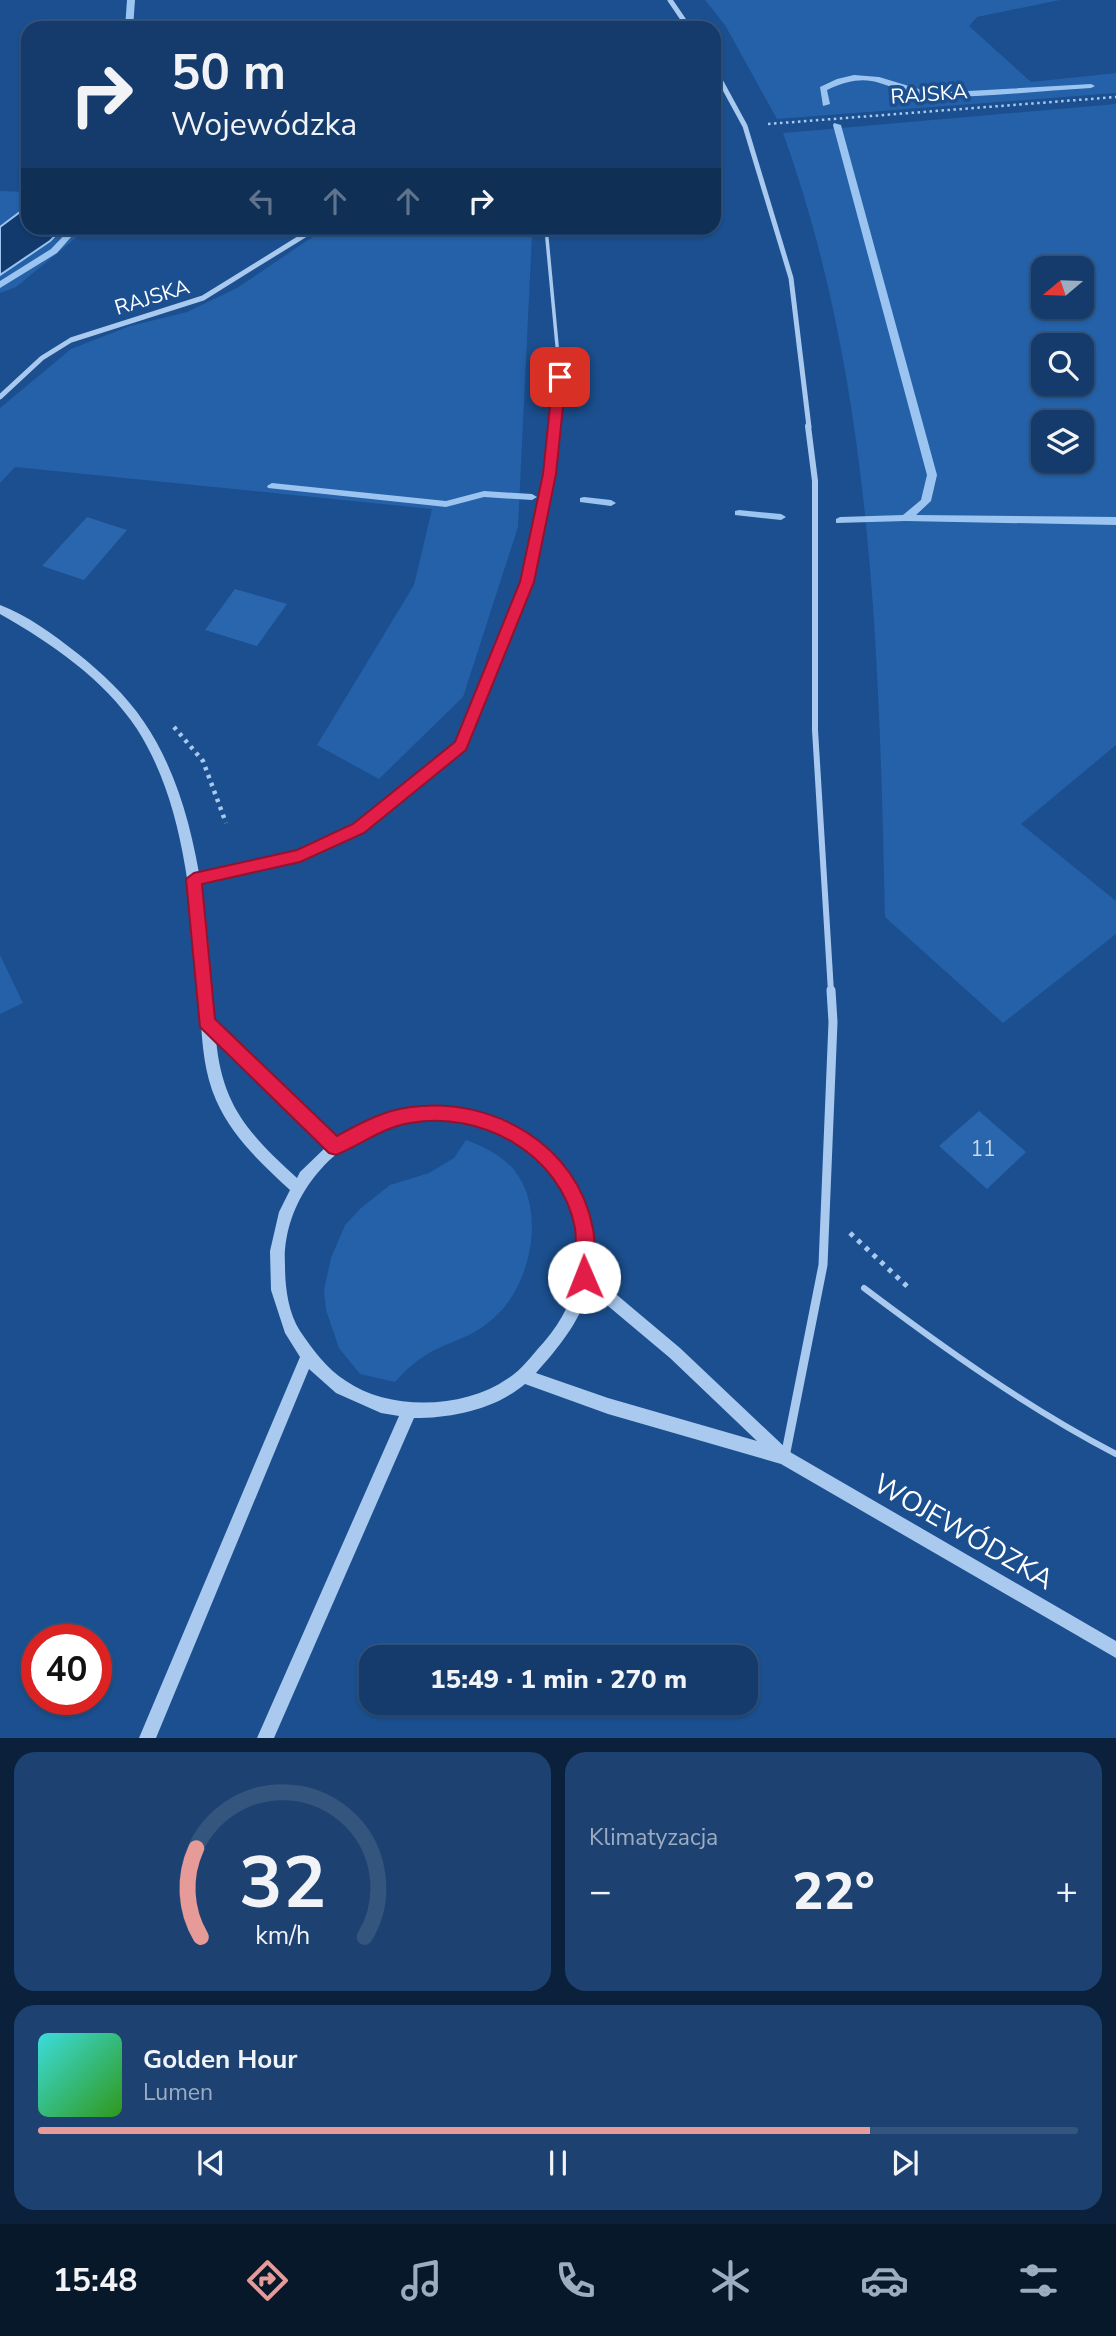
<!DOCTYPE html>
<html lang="pl">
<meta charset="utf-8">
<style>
body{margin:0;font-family:"Nunito Sans",sans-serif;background:#1d4271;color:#f1f3f6;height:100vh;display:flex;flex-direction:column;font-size:26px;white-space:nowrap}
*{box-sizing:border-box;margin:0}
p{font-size:23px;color:#9dadc1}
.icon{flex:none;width:38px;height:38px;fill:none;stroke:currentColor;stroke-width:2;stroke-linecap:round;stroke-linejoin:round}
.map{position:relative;height:1738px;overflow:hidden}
.panel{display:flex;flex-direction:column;gap:14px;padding:14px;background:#0b203b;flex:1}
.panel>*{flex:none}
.hud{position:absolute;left:21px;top:21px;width:700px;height:214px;border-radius:21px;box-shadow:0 2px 5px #0004,0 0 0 2px #33557e;background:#143b6b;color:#f1f3f6;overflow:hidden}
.needle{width:46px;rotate:251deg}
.controls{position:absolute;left:1031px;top:256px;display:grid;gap:14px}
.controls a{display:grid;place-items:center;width:63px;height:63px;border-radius:14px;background:#143b6b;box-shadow:0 2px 5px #0004,0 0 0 2px #33557e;font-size:35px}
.speed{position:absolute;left:21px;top:1624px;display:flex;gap:14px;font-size:35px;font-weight:700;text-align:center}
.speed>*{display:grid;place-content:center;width:91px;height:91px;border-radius:50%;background:#143b6b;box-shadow:0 2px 5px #0004,0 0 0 2px #33557e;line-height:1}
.speed .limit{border:10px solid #d22;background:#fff;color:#111}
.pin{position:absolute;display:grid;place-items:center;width:60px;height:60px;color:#fff;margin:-30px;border-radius:14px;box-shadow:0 4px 10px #0006}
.me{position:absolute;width:77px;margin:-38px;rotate:359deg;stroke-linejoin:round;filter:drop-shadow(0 0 5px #0008)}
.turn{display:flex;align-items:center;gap:24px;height:147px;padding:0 35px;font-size:32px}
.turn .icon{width:91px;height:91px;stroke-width:2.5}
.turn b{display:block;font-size:49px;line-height:60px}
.lanes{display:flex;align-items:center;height:66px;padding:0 35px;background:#0003;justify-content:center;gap:35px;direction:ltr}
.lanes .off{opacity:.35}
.big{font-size:52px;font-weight:800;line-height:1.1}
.panel .tile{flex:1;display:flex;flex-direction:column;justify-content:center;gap:10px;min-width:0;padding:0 24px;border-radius:21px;background:#1d4271}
.panel .dial{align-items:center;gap:0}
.dial svg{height:182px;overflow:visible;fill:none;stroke:#33557e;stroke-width:7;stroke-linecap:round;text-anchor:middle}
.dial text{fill:#f1f3f6;stroke:none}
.song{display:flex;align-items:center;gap:21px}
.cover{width:84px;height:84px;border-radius:10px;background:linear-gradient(135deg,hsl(180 70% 55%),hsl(110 70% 35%))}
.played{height:7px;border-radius:4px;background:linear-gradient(90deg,#e69b98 80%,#33557e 80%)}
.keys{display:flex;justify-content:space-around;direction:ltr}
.heat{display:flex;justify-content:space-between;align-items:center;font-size:38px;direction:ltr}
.panel .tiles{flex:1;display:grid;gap:14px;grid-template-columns:1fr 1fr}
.tile:last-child{grid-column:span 2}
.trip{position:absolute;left:359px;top:1645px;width:399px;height:70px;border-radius:21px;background:#143b6b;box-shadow:0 2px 5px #0004,0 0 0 2px #33557e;font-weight:800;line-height:70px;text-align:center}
.dock{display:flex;height:112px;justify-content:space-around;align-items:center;background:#08182b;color:#9dadc1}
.dock .icon{width:49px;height:49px}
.dock .current{color:#e69b98}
.dock b{font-size:32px;color:#f1f3f6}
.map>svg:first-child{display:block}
</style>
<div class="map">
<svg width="1116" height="1738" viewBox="0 0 1116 1738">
<rect width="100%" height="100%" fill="#1b4f8f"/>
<path fill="#2461a8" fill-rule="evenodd" d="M705,0H1060L977,17L969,26L1031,82L1116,73V93L777,119L725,25Z
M1116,104V745L1021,824L1116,901V934L1003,1023L885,917C879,654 873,382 783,133ZM1043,268H1082V306H1043ZM1043,345H1082V383H1043ZM1043,422H1082V460H1043Z
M0,191L28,192V206L0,227Z
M63,228H88L16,287L0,293V275L50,241Z
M326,228H531L532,235L518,527L463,697L379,779L317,745L414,585L432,509L15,467L0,483V408L71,349L130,326L187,312L237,288Z
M0,955L23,1003L0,1014Z
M466,1140C483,1146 503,1156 515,1171C546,1211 531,1283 497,1315C470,1341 450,1339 423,1357C412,1364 403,1373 395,1382L360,1374L339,1348L326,1310L324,1290L331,1258L345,1225L361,1208L390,1185L429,1173L454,1158Z"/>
<path fill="#123a6d" stroke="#9cc4f0" stroke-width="2" d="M28,206V228H63L50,241L0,275V227Z"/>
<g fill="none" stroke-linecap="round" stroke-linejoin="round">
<path fill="#9cc4f0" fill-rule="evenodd" d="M127,0H135L133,28H125Z
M854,75L879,77L932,93L1091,84L1095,86L1091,88C1039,91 987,97 935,97C889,98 880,64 827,90L830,104L823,106L820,87L837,79Z
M834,123L841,125L937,475L931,501L916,515L1116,517V525L906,521L836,523V519L840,517L903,515L921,500L927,475L833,125Z
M71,228H79L57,253L0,288V281L51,249Z
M272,483L446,501L484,491L532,494L537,497L532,500L484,497L446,507L268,488L267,486Z
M584,497L611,500L616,503L611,506L580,502V498Z
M739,510L781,514L786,517L781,520L735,515V511Z"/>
</g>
<path fill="#2a66ad" d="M87,517L127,530L84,580L42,566Z
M235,589L287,604L257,646L205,630Z
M979,1111L1026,1152L987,1189L939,1146Z"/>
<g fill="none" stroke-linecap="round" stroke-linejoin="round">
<path stroke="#a9c9ee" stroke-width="2.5" stroke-dasharray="2.5 3.5" stroke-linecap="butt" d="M768,124L1116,97"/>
<path stroke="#a9c9ee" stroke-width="4.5" stroke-dasharray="3.5 5" stroke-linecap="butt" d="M174,727L203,761L226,823"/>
<path stroke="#a9c9ee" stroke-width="5" stroke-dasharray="4.5 6" stroke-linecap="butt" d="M850,1233L910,1289"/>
<path stroke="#a9c9ee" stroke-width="3.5" d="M546,228L560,377L554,427"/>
<path stroke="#a9c9ee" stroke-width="5" d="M194,879L300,855L359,829L461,745L527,582L549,474L554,426"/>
<path stroke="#a9c9ee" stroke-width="6" d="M864,1288C945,1349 1026,1407 1116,1454"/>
<path stroke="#a9c9ee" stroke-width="5" d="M670,0L689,28
M714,69L745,126L791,278L809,427
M0,397L42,358L71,340L203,298L316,228"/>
<path stroke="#a9c9ee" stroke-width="6" d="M808,426L815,481V730L831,992"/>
<path stroke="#a9c9ee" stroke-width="9" d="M785,1457L823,1265L833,1022L831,990"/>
<path fill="#a9c9ee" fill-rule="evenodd" d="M0,605C27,615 54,635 77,653C102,673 126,695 144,722C200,804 208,924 214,1021L336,1138C451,1065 600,1130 592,1274L680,1348L790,1452L1116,1641V1658L781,1464L608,1414L525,1384C495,1409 453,1418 414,1418L274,1738H257L399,1416L381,1413L336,1393L309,1369L156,1738H139L300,1357L285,1333L271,1290L270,1251L279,1212L290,1190C262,1164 232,1137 216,1100C199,1061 202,1017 198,975C190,893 183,801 137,729C104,679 51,643 0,614ZM216,1039L326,1147L300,1172L297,1178C249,1134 222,1106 216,1039ZM450,1119C500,1129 534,1145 561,1190C592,1242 582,1298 544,1342C532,1355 522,1370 507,1379C464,1409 389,1411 346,1381C326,1368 313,1350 300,1331C288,1312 285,1287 285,1265C282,1207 323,1150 377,1131C401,1123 425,1121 450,1119ZM589,1290L670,1358L757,1441L608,1398L536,1373C558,1348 579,1323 589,1290Z"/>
</g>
<path fill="#e11d48" stroke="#92132f" stroke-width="2" d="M560,373L566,377L556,474L534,582L466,750L364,833L300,862L202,884L215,1019L337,1136C360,1123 385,1110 411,1107C492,1096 578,1145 593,1229C596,1244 594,1262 594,1277L591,1283L584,1286L578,1283L575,1277C575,1262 577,1243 575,1228C561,1154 481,1110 410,1123C381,1128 361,1145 336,1155L329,1153L200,1027L186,879L194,873L297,850L353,824L455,742L520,582L543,474L553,377Z"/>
<g text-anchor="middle" stroke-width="7" stroke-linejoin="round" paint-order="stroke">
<g font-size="21" fill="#fff" stroke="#1b4f8f">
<text transform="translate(929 94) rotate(-4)" y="7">RAJSKA</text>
<text transform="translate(152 297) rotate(-17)" y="7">RAJSKA</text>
</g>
<g font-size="21" fill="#cad9ea">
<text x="983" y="1156">11</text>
</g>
<g font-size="28" fill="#fff" stroke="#1b4f8f">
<text transform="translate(964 1531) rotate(30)" y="10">WOJEWÓDZKA</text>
</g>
</g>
</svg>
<div class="controls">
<a><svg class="needle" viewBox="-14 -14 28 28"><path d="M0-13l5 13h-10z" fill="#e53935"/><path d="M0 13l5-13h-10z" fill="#9dadc1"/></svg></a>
<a><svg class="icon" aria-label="search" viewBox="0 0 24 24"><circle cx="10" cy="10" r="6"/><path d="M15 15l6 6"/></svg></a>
<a><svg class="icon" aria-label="layers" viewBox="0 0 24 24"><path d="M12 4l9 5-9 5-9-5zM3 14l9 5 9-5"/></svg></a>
</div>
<div class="speed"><div class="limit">40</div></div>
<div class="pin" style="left:560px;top:377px;background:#d93025"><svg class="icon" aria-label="arrive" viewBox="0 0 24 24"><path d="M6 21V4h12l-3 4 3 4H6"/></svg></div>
<svg class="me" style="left:584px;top:1277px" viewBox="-20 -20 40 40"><circle r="19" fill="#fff"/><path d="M0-13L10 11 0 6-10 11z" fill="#e11d48"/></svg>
<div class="trip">15:49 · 1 min · 270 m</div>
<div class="hud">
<div class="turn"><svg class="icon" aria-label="right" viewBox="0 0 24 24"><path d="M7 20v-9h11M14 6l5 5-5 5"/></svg><div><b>50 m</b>Wojewódzka</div></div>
<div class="lanes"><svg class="icon off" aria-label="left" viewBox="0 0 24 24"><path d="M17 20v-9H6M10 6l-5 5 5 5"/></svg><svg class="icon off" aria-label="ahead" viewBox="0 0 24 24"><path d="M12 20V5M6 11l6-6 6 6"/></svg><svg class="icon off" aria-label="ahead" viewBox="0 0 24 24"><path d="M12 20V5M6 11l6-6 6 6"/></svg><svg class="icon" aria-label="right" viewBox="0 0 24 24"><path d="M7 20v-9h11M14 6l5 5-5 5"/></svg></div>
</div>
</div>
<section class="panel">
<div class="tiles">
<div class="tile dial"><svg viewBox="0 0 100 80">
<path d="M14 69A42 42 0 1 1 86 69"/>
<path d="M14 69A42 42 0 0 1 12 30" stroke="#e69b98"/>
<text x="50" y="56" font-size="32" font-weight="700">32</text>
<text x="50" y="72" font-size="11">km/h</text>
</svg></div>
<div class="tile"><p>Klimatyzacja</p>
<div class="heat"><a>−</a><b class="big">22°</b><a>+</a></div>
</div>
<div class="tile">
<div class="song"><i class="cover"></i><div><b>Golden Hour</b><p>Lumen</p></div></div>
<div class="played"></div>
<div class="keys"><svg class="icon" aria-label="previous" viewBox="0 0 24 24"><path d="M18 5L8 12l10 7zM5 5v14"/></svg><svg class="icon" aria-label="pause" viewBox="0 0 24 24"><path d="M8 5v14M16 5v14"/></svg><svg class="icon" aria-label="next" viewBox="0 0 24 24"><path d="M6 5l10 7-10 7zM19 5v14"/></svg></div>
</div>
</div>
</section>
<nav class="dock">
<b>15:48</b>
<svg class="icon current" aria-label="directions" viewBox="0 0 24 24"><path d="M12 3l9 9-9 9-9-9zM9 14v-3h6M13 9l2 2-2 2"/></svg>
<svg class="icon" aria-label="music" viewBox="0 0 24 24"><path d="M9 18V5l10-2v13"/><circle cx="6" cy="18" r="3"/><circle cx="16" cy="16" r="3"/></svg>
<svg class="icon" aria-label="phone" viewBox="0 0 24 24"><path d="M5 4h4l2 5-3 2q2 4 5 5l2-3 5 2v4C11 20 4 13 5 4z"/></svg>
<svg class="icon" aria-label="climate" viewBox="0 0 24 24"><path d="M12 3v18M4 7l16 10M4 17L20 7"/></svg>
<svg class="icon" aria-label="car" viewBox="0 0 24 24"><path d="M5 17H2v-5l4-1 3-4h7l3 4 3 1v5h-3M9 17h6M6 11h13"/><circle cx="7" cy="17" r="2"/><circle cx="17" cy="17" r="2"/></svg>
<svg class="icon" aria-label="filters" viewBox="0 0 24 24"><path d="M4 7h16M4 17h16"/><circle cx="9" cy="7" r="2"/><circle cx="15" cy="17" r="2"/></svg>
</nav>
